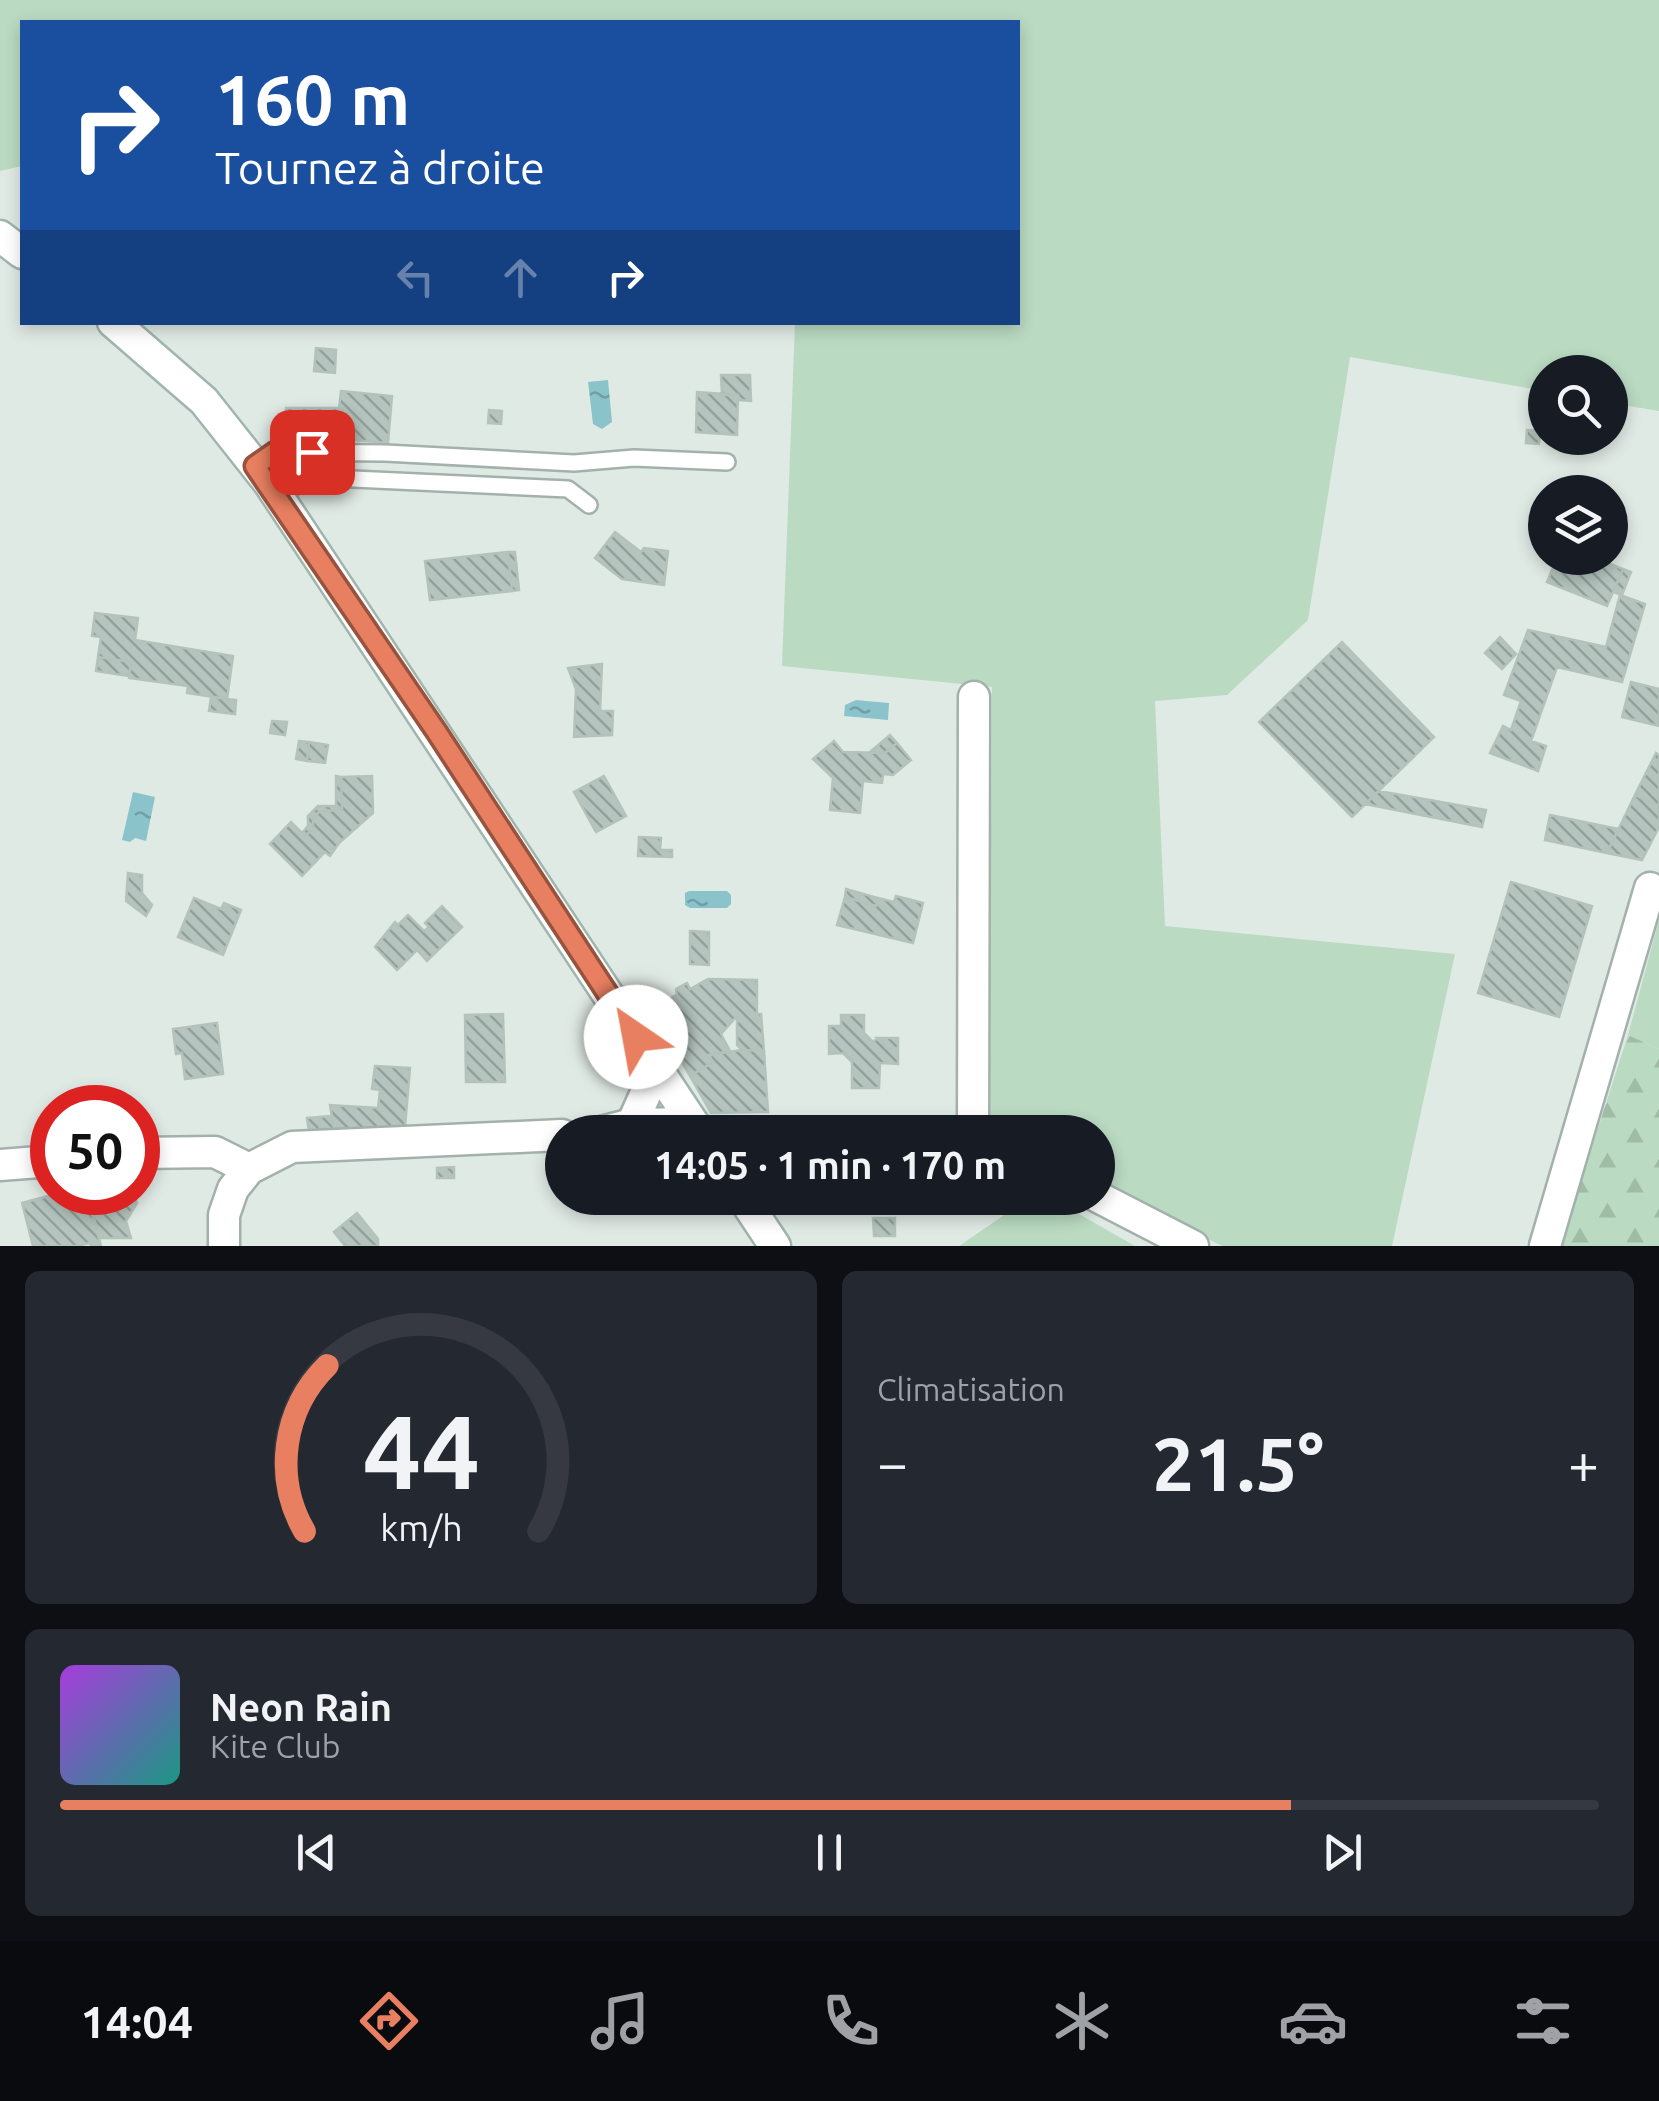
<!DOCTYPE html>
<html lang="fr">
<meta charset="utf-8">
<style>
body{margin:0;font-family:Ubuntu,sans-serif;background:#242831;color:#f1f3f6;height:100vh;display:flex;flex-direction:column;font-size:38px;white-space:nowrap}
*{box-sizing:border-box;margin:0}
p{font-size:32px;color:#9ea1a6}
.icon{flex:none;width:55px;height:55px;fill:none;stroke:currentColor;stroke-width:2;stroke-linecap:round;stroke-linejoin:round}
.map{position:relative;height:1246px;overflow:hidden}
.sheet{display:flex;flex-direction:column;gap:25px;padding:25px;background:#0d0f14;flex:1}
.sheet>*{flex:none}
.banner{position:absolute;left:20px;top:20px;width:1000px;height:305px;border-radius:0px;box-shadow:0 5px 15px #0003;background:#1a4fa0;color:#fff;overflow:hidden}
.controls{position:absolute;left:1528px;top:355px;display:grid;gap:20px}
.controls a{display:grid;place-items:center;width:100px;height:100px;border-radius:50%;background:#171b24;box-shadow:0 5px 15px #0003;font-size:50px}
.speed{position:absolute;left:30px;top:1085px;display:flex;gap:20px;font-size:50px;font-weight:700;text-align:center}
.speed>*{display:grid;place-content:center;width:130px;height:130px;border-radius:50%;background:#171b24;box-shadow:0 5px 15px #0003;line-height:1}
.speed .limit{border:15px solid #d22;background:#fff;color:#111}
.pin{position:absolute;display:grid;place-items:center;width:85px;height:85px;color:#fff;margin:-42px;border-radius:20px;box-shadow:0 5px 15px #0006}
.me{position:absolute;width:110px;margin:-55px;rotate:327deg;stroke-linejoin:round;filter:drop-shadow(0 0 8px #0008)}
.turn{display:flex;align-items:center;gap:35px;height:210px;padding:0 30px;font-size:45px}
.turn .icon{width:130px;height:130px;stroke-width:2.5}
.turn b{display:block;font-size:70px;line-height:85px}
.lanes{display:flex;align-items:center;height:95px;padding:0 30px;background:#0003;justify-content:center;gap:50px;direction:ltr}
.lanes .off{opacity:.35}
.big{font-size:75px;font-weight:600;line-height:1.1}
.sheet .tile{flex:1;display:flex;flex-direction:column;justify-content:center;gap:15px;min-width:0;padding:0 35px;border-radius:15px;background:#242831}
.sheet .dial{align-items:center;gap:0}
.dial svg{height:260px;overflow:visible;fill:none;stroke:#363941;stroke-width:7;stroke-linecap:round;text-anchor:middle}
.dial text{fill:#f1f3f6;stroke:none}
.song{display:flex;align-items:center;gap:30px}
.cover{width:120px;height:120px;border-radius:15px;background:linear-gradient(135deg,hsl(280 70% 55%),hsl(170 70% 35%))}
.played{height:10px;border-radius:5px;background:linear-gradient(90deg,#e87f60 80%,#363941 80%)}
.keys{display:flex;justify-content:space-around;direction:ltr}
.heat{display:flex;justify-content:space-between;align-items:center;font-size:55px;direction:ltr}
.sheet .tiles{flex:1;display:grid;gap:25px;grid-template-columns:1fr 1fr}
.tile:last-child{grid-column:span 2}
.trip{position:absolute;left:545px;top:1115px;width:570px;height:100px;border-radius:50px;background:#171b24;box-shadow:0 5px 15px #0003;font-weight:600;line-height:100px;text-align:center}
.tab-bar{display:flex;height:160px;justify-content:space-around;align-items:center;background:#090b0e;color:#9ea1a6}
.tab-bar .icon{width:70px;height:70px}
.tab-bar .current{color:#e87f60}
.tab-bar b{font-size:45px;color:#f1f3f6}
.map>svg:first-child{display:block}
</style>
<div class="map">
<svg width="1659" height="1246" viewBox="0 0 1659 1246">
<defs>
<pattern id="forest-firs" width="22" height="20" patternUnits="userSpaceOnUse" patternTransform="scale(2.5)"><rect width="22" height="20" fill="#badac2"/><path d="M5 1l3.5 6h-7zM16 11l3.5 6h-7z" fill="#a0bca7"/></pattern>
<pattern id="water-ripples" width="26" height="14" patternUnits="userSpaceOnUse" patternTransform="scale(2.5)"><rect width="26" height="14" fill="#8bc3cb"/><path d="M2 4q2-2 4 0t4 0M15 11q2-2 4 0t4 0" fill="none" stroke="#719fa5"/></pattern>
<pattern id="building-back-hatch" width="6" height="6" patternUnits="userSpaceOnUse" patternTransform="scale(2.5)"><rect width="6" height="6" fill="#b5c4be"/><path d="M-1 5l2 2M0 0l6 6M5-1l2 2" fill="none" stroke="#93a09b"/></pattern>
</defs>
<rect width="100%" height="100%" fill="#e0eae5"/>
<path fill="#badac2" d="M0,0H1659V411L1610,403V372H1545V391L1350,357L1308,620L1227,695L1155,701L1165,926L1455,954L1392,1246H1222L1098,1183V1132H989L992,687L782,666L795,323L1018,322V22H22V166L0,171Z
M1659,920V1049L1628,1035Z
M1029,1198H1051L1135,1246H959Z"/>
<path fill="url(#forest-firs)" d="M1628,1035L1659,1049V1246H1560Z"/>
<path fill="url(#water-ripples)" d="M608,380L612,422L602,429L593,424L588,382Z
M856,700L889,703L888,720L844,716L845,705Z
M133,792L155,797L146,841L135,838L130,842L122,840Z
M689,891H727L731,895V904L727,908H690L685,905V893Z"/>
<path fill="url(#building-back-hatch)" stroke="#b3c3bc" stroke-width="2.5" d="M316,348L336,350L335,373L314,371Z
M721,375H750L751,401L738,400V395H722Z
M341,391L392,396L388,443L284,434L286,408H339Z
M697,392L738,395L737,435L696,432Z
M489,410L502,411L501,424L488,423Z
M1527,430L1540,431L1539,444L1526,443Z
M615,532L641,552L644,548L668,551L664,585L622,579L595,558Z
M508,552H515L519,590L512,591Z
M508,552L512,591L430,600L425,561Z
M1557,558H1595L1623,569L1607,606L1547,582Z
M1623,569L1631,572L1622,595L1613,592Z
M1620,595L1645,604L1622,682L1557,667L1531,741L1546,746L1538,771L1490,753L1503,726L1511,730L1521,701L1504,695L1528,630L1606,647Z
M95,613L138,618L135,640L233,656L227,699L187,693L188,686L129,678L131,662L98,657L101,637L92,636Z
M1500,637L1516,654L1502,669L1485,653Z
M1342,642L1434,737L1352,817L1259,722Z
M98,657L131,662L129,676L96,671Z
M602,664L600,711H613L612,735L574,737L576,689L568,668Z
M1631,682L1659,689V726L1622,717Z
M211,697L236,700L235,714L209,711Z
M272,721L287,722L285,735L270,733Z
M890,735L897,743L885,753L870,752Z
M299,741L309,742L307,761L296,759Z
M834,741L843,752L885,753L897,743L911,760L893,775L883,774L882,783L863,781L860,813L830,810L833,778L813,759Z
M309,742L328,745L325,763L307,761Z
M1656,753L1659,755V806L1635,795Z
M336,776L341,777L342,810L320,811L313,818V829L305,836L302,833L308,826V816L318,806H336Z
M372,776L373,813L339,843L330,856L325,852L302,876L270,844L291,822L305,836L313,829V818L320,811L342,810L341,777Z
M604,776L626,816L596,832L574,792Z
M1379,791L1486,810L1482,827L1365,804Z
M1635,795L1659,806V827L1642,860L1607,853Z
M1550,815L1618,829L1607,853L1545,840Z
M639,837L661,838L660,850H672V857L638,856Z
M128,873L142,875V893L152,905L146,916L126,901Z
M1511,882L1592,906L1559,1017L1478,993Z
M846,889L878,898L876,906L845,897Z
M896,896L923,903L913,943L837,925L845,897L876,906L878,898L894,902Z
M194,898L221,909L224,903L241,910L223,955L178,937Z
M442,906L462,927L427,961L417,950L397,970L375,947L395,922L398,925L408,915L424,931L429,927L425,923Z
M690,931L709,932V965L690,964Z
M708,979L757,980V1014H761L764,1051L742,1050L737,1045V1016L721,1034L730,1051L709,1055L713,1062L690,1076L652,1010L676,995L677,997L676,989L687,983L690,989Z
M503,1014L505,1082H466L465,1015Z
M841,1015H864V1033L873,1042L877,1038L888,1048L898,1049V1064L880,1063L879,1088H852V1062L843,1053L829,1054V1026H841Z
M217,1023L223,1074L185,1079L182,1053L176,1054L173,1029Z
M877,1038H898V1049L888,1048Z
M742,1050L764,1051L768,1112L711,1113L690,1076L713,1062L709,1055Z
M375,1066L410,1068L405,1127L334,1130L330,1105L378,1108L380,1090L372,1089Z
M332,1116L334,1130L320,1131L319,1117Z
M319,1117L320,1131L309,1132L307,1118Z
M454,1167V1178H437V1168Z
M63,1192H86L101,1246H91L90,1243L77,1246H33L22,1203Z
M86,1192L134,1193L137,1203L126,1221L131,1238H100Z
M357,1213L378,1239V1246H345L334,1232Z
M873,1218H895V1236H874Z"/>
<g fill="none" stroke-linecap="round" stroke-linejoin="round">
<defs>
<path id="service" d="M255,466L275,452L385,453L574,463L634,458L727,462
M278,497L310,477L568,489L589,505"/>
<path id="minor" d="M632,1124L657,1068
M601,1132L632,1124L693,1123
M973,1132L974,697
M138,1153L215,1152L249,1169
M0,1165L52,1161
M1098,1197L1193,1246
M224,1246V1215L233,1189L249,1169L292,1147L562,1135
M1545,1246L1650,888"/>
<path id="secondary" d="M0,236L22,253
M113,322L204,401L269,483L699,1132
M743,1198L775,1246"/>
</defs>
<use href="#service" stroke="#a3b1ac" stroke-width="20"/>
<use href="#minor" stroke="#a3b1ac" stroke-width="35"/>
<use href="#secondary" stroke="#a0b5ad" stroke-width="35"/>
<use href="#service" stroke="#fff" stroke-width="15"/>
<use href="#minor" stroke="#fff" stroke-width="30"/>
<use href="#secondary" stroke="#fff" stroke-width="30"/>
</g>
<g fill="none" stroke-linecap="round" stroke-linejoin="round">
<defs>
<path id="route" d="M312,452H275L255,466L436,731L636,1037"/>
</defs>
<use href="#route" stroke="#97533e" stroke-width="25"/>
<use href="#route" stroke="#e87f60" stroke-width="18"/>
</g>
</svg>
<div class="controls">
<a><svg class="icon" aria-label="search" viewBox="0 0 24 24"><circle cx="10" cy="10" r="6"/><path d="M15 15l6 6"/></svg></a>
<a><svg class="icon" aria-label="layers" viewBox="0 0 24 24"><path d="M12 4l9 5-9 5-9-5zM3 14l9 5 9-5"/></svg></a>
</div>
<div class="speed"><div class="limit">50</div></div>
<div class="pin" style="left:312px;top:452px;background:#d93025"><svg class="icon" aria-label="arrive" viewBox="0 0 24 24"><path d="M6 21V4h12l-3 4 3 4H6"/></svg></div>
<svg class="me" style="left:636px;top:1037px" viewBox="-20 -20 40 40"><circle r="19" fill="#fff"/><path d="M0-13L10 11 0 6-10 11z" fill="#e87f60"/></svg>
<div class="trip">14:05 · 1 min · 170 m</div>
<div class="banner">
<div class="turn"><svg class="icon" aria-label="right" viewBox="0 0 24 24"><path d="M7 20v-9h11M14 6l5 5-5 5"/></svg><div><b>160 m</b>Tournez à droite</div></div>
<div class="lanes"><svg class="icon off" aria-label="left" viewBox="0 0 24 24"><path d="M17 20v-9H6M10 6l-5 5 5 5"/></svg><svg class="icon off" aria-label="ahead" viewBox="0 0 24 24"><path d="M12 20V5M6 11l6-6 6 6"/></svg><svg class="icon" aria-label="right" viewBox="0 0 24 24"><path d="M7 20v-9h11M14 6l5 5-5 5"/></svg></div>
</div>
</div>
<section class="sheet">
<div class="tiles">
<div class="tile dial"><svg viewBox="0 0 100 80">
<path d="M14 69A42 42 0 1 1 86 69"/>
<path d="M14 69A42 42 0 0 1 21 18" stroke="#e87f60"/>
<text x="50" y="56" font-size="32" font-weight="700">44</text>
<text x="50" y="72" font-size="11">km/h</text>
</svg></div>
<div class="tile"><p>Climatisation</p>
<div class="heat"><a>−</a><b class="big">21.5°</b><a>+</a></div>
</div>
<div class="tile">
<div class="song"><i class="cover"></i><div><b>Neon Rain</b><p>Kite Club</p></div></div>
<div class="played"></div>
<div class="keys"><svg class="icon" aria-label="previous" viewBox="0 0 24 24"><path d="M18 5L8 12l10 7zM5 5v14"/></svg><svg class="icon" aria-label="pause" viewBox="0 0 24 24"><path d="M8 5v14M16 5v14"/></svg><svg class="icon" aria-label="next" viewBox="0 0 24 24"><path d="M6 5l10 7-10 7zM19 5v14"/></svg></div>
</div>
</div>
</section>
<nav class="tab-bar">
<b>14:04</b>
<svg class="icon current" aria-label="directions" viewBox="0 0 24 24"><path d="M12 3l9 9-9 9-9-9zM9 14v-3h6M13 9l2 2-2 2"/></svg>
<svg class="icon" aria-label="music" viewBox="0 0 24 24"><path d="M9 18V5l10-2v13"/><circle cx="6" cy="18" r="3"/><circle cx="16" cy="16" r="3"/></svg>
<svg class="icon" aria-label="phone" viewBox="0 0 24 24"><path d="M5 4h4l2 5-3 2q2 4 5 5l2-3 5 2v4C11 20 4 13 5 4z"/></svg>
<svg class="icon" aria-label="climate" viewBox="0 0 24 24"><path d="M12 3v18M4 7l16 10M4 17L20 7"/></svg>
<svg class="icon" aria-label="car" viewBox="0 0 24 24"><path d="M5 17H2v-5l4-1 3-4h7l3 4 3 1v5h-3M9 17h6M6 11h13"/><circle cx="7" cy="17" r="2"/><circle cx="17" cy="17" r="2"/></svg>
<svg class="icon" aria-label="filters" viewBox="0 0 24 24"><path d="M4 7h16M4 17h16"/><circle cx="9" cy="7" r="2"/><circle cx="15" cy="17" r="2"/></svg>
</nav>
